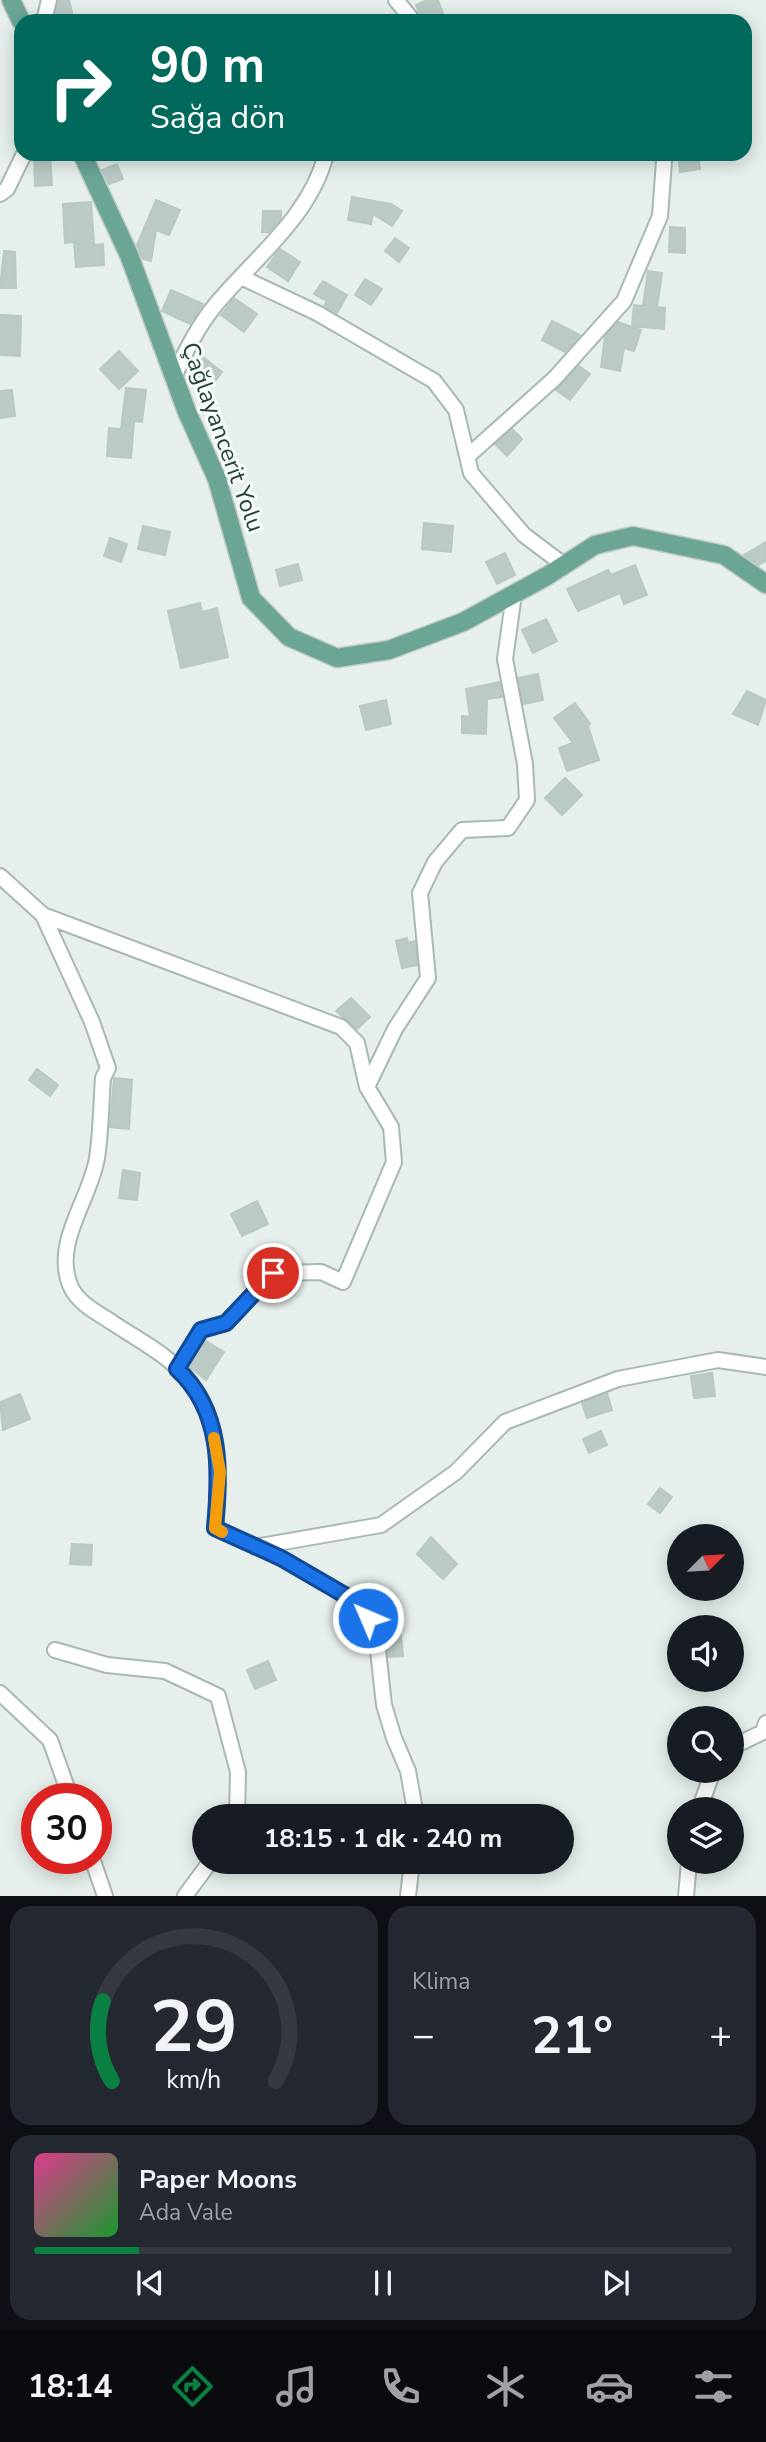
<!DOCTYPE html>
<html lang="tr">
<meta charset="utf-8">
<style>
body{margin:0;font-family:"Nunito Sans",sans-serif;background:#242831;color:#f1f3f6;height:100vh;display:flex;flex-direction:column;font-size:26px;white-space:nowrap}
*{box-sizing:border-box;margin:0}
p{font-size:23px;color:#9ea1a6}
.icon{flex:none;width:38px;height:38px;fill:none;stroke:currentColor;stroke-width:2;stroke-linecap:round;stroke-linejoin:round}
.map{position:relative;height:1896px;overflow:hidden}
.details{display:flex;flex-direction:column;gap:10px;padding:10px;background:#0d0f14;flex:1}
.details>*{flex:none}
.top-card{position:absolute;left:14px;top:14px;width:738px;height:147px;border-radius:21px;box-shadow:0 4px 18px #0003;background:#00695c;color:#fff;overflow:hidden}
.needle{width:46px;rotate:66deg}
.tools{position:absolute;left:667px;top:1524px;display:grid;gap:14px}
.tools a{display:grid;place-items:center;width:77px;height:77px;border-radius:50%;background:#171b24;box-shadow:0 4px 18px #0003;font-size:35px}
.speed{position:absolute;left:21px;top:1783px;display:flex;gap:14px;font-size:35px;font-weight:700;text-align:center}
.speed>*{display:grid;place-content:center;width:91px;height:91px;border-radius:50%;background:#171b24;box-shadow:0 4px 18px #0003;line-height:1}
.speed .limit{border:10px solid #d22;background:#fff;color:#111}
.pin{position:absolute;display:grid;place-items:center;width:60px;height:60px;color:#fff;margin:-30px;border:4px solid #fff;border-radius:50%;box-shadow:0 2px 7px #0007}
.me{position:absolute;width:77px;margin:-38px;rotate:315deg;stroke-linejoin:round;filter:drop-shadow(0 0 5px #0008)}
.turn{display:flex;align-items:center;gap:24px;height:147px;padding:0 21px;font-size:32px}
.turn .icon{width:91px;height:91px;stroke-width:2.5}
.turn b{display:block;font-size:49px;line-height:60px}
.big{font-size:52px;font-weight:700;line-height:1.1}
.details .tile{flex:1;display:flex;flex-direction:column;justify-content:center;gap:10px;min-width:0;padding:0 24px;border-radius:21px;background:#242831}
.details .dial{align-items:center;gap:0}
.dial svg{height:182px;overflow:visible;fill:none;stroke:#363941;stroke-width:7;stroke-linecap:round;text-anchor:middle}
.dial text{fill:#f1f3f6;stroke:none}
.song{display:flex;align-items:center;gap:21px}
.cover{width:84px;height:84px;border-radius:10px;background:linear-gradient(135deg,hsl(330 70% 55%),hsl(130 70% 35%))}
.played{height:7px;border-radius:4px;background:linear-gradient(90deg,#0b8043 15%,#363941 15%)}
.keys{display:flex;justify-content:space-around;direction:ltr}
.heat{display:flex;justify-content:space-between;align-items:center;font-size:38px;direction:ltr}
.details .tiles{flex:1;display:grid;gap:10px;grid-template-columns:1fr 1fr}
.tile:last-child{grid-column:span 2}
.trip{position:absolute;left:192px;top:1804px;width:382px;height:70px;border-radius:35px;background:#171b24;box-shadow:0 4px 18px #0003;font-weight:700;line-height:70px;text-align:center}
.tabs{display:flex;height:112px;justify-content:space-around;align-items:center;background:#090b0e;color:#9ea1a6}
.tabs .icon{width:49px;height:49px}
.tabs .on{color:#0b8043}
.tabs b{font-size:32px;color:#f1f3f6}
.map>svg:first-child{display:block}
</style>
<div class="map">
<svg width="766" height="1896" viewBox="0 0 766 1896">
<rect width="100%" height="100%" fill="#e6efeb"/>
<path fill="#bbcac4" stroke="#b8c9c2" stroke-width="2" d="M58,0H69L74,21H54Z
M427,0H438L444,16L422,21L416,5Z
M34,154H50L52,185L35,186Z
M678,154H698L700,169L680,172Z
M117,164L123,179L109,184L102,170Z
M352,197L391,204L402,211L392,226L373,214L371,224L348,220Z
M156,200L180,210L169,235L156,230L151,261L143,259L137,245Z
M91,202L94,245L103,244L104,265L76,267L74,242L65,243L63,204Z
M263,211H281V218L269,232H262Z
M670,227L685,228V253L669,252Z
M395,238L409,248L399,262L385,251Z
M280,249L300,262L288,281L267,267Z
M4,251L15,252L16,288H0Z
M648,271L662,273L657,307L665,308L664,329L632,326L634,305L643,306Z
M365,279L382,289L371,305L355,295Z
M323,281L347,295L337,313L324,306L327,301L314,294Z
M171,290L203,304L190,324L162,311Z
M234,298L257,314L244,332L221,315Z
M0,315L21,316L20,356L0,355Z
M552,321L580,335L565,352L542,340Z
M618,322L641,330L634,351L624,348L620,371L601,367L605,337Z
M119,351L138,371L119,389L100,369Z
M203,357L222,372L209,389L190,375Z
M579,366L590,374L570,400L556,390Z
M126,388L146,390L142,422L134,421L131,458L107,456L109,428L121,429Z
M12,390L15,416L0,418V391Z
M512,429L522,439L507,456L495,444Z
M424,523L453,526L451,552L422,549Z
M143,526L170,532L165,555L138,549Z
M110,538L127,544L121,562L104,556Z
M766,542V561L758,565L744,555Z
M505,553L515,575L497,584L486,562Z
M298,564L302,580L280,586L276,570Z
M635,565L647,595L624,604L620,593L578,611L567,589L608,570L611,575Z
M200,603L202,612L217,608L228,657L181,668L168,611Z
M546,619L557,641L533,653L522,630Z
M538,674L543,700L523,704L518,678Z
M500,682L502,697L487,699L486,734L462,733V716L470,717L466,689Z
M747,691L766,700L758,725L733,714Z
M386,700L391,724L366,730L360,706Z
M575,703L590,724L588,726L599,760L567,771L559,748L573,743L554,718Z
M565,778L582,795L562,815L545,798Z
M407,938L408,943L415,941L417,965L402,968L396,941Z
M351,998L370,1017L357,1029L336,1011Z
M37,1069L58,1085L50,1096L29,1080Z
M114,1078L132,1080L129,1129L110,1127Z
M123,1170L140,1173L137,1200L119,1198Z
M257,1201L268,1224L242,1236L231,1214Z
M206,1341L224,1352L206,1380L190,1367Z
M712,1373L715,1396L694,1398L691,1376Z
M607,1393L612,1410L587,1418L582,1403Z
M20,1394L30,1419L3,1430L0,1402Z
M601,1431L607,1445L589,1453L583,1439Z
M660,1488L672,1497L660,1513L648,1504Z
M431,1537L457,1564L443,1579L417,1554Z
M72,1544L92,1545L91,1565L70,1564Z
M389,1608L401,1635L403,1656L388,1657L385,1630L377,1614Z
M268,1661L276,1680L255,1689L247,1670Z"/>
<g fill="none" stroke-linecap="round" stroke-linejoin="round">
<defs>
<path id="minor" d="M396,0L410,17L406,21
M44,21L49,0
M0,194L7,189L24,154
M241,277L317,313L434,381L456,410L471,473L524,535L564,565
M174,377C186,350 198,326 217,303C256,257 311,215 326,154
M469,455L555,378L624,301L660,216L664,161
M0,876L43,915L92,1022L108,1068L103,1078C101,1105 101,1132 97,1158C90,1200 53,1242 70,1285C77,1303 98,1313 113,1323C138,1340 171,1356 189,1381C223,1424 220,1478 215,1528L281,1558L361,1604L376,1632L384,1705L394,1738L408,1771L416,1816
M43,915L341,1027L357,1043L367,1087L391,1127L394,1162L343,1282L321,1272L273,1273L226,1323L201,1330L177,1369
M367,1087L395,1029L428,978L420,893L435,862L462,830L508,828L527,800L525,764L505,659L514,594
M255,1547L381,1525L456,1472L505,1422L618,1379L718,1360L766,1367
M55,1650L107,1665L165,1671L218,1696L238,1772L237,1816
M0,1693L50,1740L71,1799
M732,1747L763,1732L766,1723
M699,1810L713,1771
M92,1858L105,1896
M185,1896L210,1862
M408,1896L412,1862
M686,1896L689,1862"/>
<path id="major" d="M11,0L21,21
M82,154L129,255L187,412L217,479L251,598L289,637L337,658L389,650L463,622L547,576L595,545L633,536L724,555L766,584"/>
</defs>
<use href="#minor" stroke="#a8b8b2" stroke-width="18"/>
<use href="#major" stroke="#c2cac8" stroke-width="21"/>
<use href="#minor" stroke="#fff" stroke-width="14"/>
<use href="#major" stroke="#6aa596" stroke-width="18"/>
</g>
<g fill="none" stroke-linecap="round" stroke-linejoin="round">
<defs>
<path id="route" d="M273,1273L226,1323L201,1330L177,1369C223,1411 220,1472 215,1528L281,1558L360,1604L368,1618"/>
</defs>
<use href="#route" stroke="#114b97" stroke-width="18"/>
<use href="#route" stroke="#1a73e8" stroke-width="12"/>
<path stroke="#f59e0b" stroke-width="12" d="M214,1438L220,1472L215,1528L222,1532"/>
</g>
<g text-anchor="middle" stroke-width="6" stroke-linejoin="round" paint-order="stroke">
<g font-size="24" fill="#24423a" stroke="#f7fbf9">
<text transform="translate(223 437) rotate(70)" y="8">Çağlayancerit Yolu</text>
</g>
</g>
</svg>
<div class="tools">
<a><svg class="needle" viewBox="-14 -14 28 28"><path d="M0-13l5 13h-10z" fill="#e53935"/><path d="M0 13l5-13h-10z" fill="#9ea1a6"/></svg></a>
<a><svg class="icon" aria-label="sound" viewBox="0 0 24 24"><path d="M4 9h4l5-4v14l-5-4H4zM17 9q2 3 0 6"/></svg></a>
<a><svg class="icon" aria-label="search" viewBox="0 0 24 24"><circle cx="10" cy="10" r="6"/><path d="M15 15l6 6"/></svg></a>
<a><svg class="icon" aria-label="layers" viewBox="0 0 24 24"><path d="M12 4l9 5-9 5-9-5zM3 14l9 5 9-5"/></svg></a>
</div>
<div class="speed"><div class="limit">30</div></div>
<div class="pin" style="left:273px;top:1273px;background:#d93025"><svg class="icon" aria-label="arrive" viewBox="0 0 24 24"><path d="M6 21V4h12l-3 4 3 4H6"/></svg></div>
<svg class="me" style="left:368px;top:1618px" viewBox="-20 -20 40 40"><circle r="17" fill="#1a73e8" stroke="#fff" stroke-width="3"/><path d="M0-11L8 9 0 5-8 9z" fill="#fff"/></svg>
<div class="trip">18:15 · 1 dk · 240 m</div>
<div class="top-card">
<div class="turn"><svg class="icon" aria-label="right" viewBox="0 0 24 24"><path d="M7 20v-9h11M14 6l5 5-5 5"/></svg><div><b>90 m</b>Sağa dön</div></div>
</div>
</div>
<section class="details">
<div class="tiles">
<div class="tile dial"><svg viewBox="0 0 100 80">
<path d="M14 69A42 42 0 1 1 86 69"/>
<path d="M14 69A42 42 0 0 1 10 34" stroke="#0b8043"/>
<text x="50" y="56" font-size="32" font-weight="700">29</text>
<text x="50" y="72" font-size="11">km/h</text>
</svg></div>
<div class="tile"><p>Klima</p>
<div class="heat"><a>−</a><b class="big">21°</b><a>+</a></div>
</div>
<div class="tile">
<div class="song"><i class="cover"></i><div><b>Paper Moons</b><p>Ada Vale</p></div></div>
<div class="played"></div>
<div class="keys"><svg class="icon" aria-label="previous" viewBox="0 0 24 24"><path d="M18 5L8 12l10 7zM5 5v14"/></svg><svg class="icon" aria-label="pause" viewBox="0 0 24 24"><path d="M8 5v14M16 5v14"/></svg><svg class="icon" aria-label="next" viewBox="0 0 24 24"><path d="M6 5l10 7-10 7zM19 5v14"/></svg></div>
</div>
</div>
</section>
<nav class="tabs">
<b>18:14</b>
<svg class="icon on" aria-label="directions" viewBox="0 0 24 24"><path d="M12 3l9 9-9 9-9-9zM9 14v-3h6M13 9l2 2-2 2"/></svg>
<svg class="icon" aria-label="music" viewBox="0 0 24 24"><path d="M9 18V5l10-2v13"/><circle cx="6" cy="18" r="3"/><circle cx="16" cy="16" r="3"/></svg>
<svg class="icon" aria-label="phone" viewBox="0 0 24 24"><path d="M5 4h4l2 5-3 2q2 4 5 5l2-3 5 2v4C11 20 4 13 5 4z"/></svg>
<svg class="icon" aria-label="climate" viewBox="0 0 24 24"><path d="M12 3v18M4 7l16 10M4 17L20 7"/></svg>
<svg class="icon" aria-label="car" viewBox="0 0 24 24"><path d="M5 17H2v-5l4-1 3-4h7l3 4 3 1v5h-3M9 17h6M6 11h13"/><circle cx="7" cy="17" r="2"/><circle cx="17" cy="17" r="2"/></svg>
<svg class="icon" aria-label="filters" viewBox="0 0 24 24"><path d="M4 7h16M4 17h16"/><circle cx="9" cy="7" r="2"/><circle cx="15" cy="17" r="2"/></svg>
</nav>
